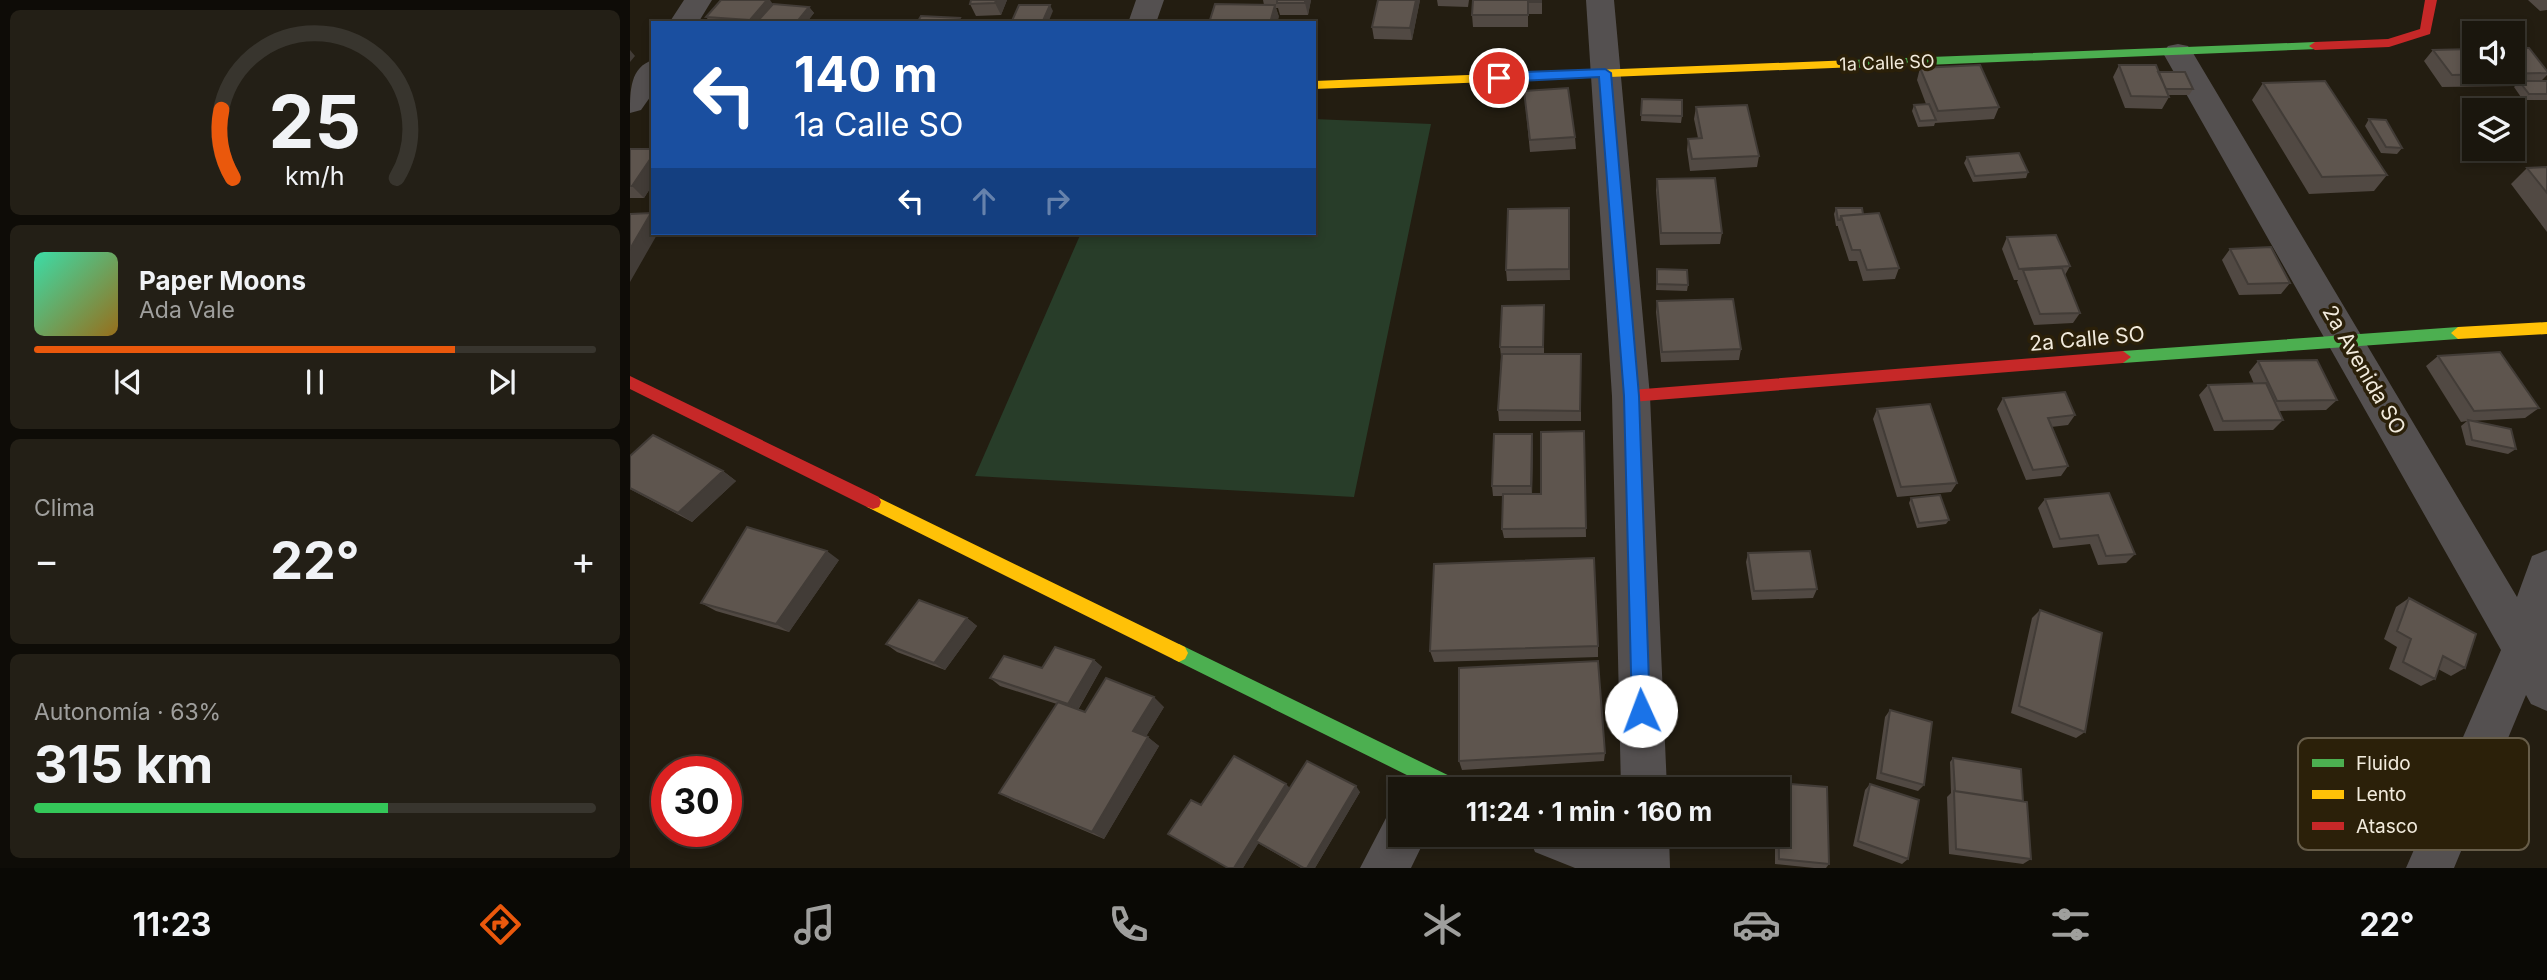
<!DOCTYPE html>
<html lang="es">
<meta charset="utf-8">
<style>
body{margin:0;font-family:Inter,sans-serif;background:#231f16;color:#f1f3f6;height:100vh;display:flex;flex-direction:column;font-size:26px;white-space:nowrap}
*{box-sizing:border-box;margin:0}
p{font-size:23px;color:#9f9f9d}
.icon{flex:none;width:38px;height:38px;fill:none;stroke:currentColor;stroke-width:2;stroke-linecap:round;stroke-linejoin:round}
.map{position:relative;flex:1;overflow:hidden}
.details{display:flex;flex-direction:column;gap:10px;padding:10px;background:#0e0c07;width:630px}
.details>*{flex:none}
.top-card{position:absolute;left:21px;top:21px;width:665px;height:214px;border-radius:0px;box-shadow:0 4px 10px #0003,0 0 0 2px #38352e;background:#1a4fa0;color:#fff;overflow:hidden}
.buttons{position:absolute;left:1832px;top:21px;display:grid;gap:14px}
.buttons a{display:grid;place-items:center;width:63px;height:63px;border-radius:0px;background:#1a160d;box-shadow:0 4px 10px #0003,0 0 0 2px #38352e;font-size:35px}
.speed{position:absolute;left:21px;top:756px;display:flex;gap:14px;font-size:35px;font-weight:700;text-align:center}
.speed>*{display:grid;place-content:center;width:91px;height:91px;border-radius:50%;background:#1a160d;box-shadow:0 4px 10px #0003,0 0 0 2px #38352e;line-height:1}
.speed .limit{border:10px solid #d22;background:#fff;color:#111}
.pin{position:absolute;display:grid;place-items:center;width:60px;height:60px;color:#fff;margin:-30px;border:4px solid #fff;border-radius:50%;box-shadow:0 2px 7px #0007}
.me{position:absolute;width:77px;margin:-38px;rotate:358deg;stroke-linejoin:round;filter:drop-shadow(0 0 5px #0008)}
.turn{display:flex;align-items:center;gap:24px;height:147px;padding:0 28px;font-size:32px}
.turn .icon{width:91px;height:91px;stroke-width:2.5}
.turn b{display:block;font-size:49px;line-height:60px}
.lanes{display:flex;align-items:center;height:66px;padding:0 28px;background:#0003;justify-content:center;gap:35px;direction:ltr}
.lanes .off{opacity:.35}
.big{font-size:52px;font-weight:700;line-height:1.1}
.details .widget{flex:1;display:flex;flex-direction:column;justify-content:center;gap:10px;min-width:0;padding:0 24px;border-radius:10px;background:#231f16}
.details .dial{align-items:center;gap:0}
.dial svg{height:182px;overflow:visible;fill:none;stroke:#38352e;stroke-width:7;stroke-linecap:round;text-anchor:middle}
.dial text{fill:#f1f3f6;stroke:none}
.song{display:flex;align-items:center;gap:21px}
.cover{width:84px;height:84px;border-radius:10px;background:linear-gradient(135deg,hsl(160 70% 55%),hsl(40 70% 35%))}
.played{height:7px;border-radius:4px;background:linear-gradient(90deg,#ea580c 75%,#38352e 75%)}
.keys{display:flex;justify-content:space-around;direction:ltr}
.heat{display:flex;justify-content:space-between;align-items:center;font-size:38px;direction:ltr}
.charge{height:10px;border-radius:5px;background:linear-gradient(90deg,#34c759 63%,#38352e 0)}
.trip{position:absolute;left:758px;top:777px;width:402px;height:70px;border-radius:0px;background:#1a160d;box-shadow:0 4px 10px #0003,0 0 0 2px #38352e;font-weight:700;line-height:70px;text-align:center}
.tab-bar{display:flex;height:112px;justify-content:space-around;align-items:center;background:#0a0905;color:#9f9f9d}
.tab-bar .icon{width:49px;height:49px}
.tab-bar .active{color:#ea580c}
.tab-bar b{font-size:32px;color:#f1f3f6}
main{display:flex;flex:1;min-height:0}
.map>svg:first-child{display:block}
</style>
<main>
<section class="details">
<div class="widget dial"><svg viewBox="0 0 100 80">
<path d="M14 69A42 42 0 1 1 86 69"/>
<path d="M14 69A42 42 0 0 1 9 39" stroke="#ea580c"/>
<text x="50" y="56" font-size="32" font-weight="700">25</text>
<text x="50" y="72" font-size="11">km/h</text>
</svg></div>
<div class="widget">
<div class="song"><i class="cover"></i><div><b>Paper Moons</b><p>Ada Vale</p></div></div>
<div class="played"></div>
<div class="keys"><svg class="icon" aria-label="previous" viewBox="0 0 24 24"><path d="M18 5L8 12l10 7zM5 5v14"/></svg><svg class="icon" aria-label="pause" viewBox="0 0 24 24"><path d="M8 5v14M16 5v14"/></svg><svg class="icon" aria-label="next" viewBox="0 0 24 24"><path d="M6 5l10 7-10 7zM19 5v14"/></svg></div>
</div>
<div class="widget"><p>Clima</p>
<div class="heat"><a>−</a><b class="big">22°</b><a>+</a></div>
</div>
<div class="widget"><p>Autonomía · 63%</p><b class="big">315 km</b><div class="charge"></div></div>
</section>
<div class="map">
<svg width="1917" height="868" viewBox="0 0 1917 868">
<rect width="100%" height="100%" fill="#231d11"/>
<path fill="#283d29" d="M684,119L801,124L724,497L345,476L451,233H684Z"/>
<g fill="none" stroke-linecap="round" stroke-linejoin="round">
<path fill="#545050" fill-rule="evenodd" d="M54,0H82L68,23H39Z
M506,0H534L526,23H498Z
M956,0H984L1020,396L1037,789H991L982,396Z
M1548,44L1558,46L1563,53L1887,597L1902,556L1917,550V711L1901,704L1896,695L1824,868H1776L1871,650L1533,53L1538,46Z
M23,60V93L11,110L0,113C0,91 0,67 23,60Z
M770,812V835H797L781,868H730L756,818Z
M898,835H984L991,837V835H1039L1040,868H945L905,852Z"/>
<path fill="#4caf50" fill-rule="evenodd" d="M1685,42L1689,43V49L1223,68L1217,64L1223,60Z
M1828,327L1835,333L1828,339L1493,363L1485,357L1493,351Z
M549,644L832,782L834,789H805L543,659L540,653L543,647Z"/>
<path fill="#ffc107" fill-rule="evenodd" d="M1223,60L1229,64L1227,67L684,89V81Z
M1917,322V334L1828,339L1821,333L1828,327Z
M243,495L555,647L558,653L555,659L549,662L543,659L237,507L235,502L237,497Z"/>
<path fill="#c62828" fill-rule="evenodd" d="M1795,0H1807L1800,34L1759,47L1685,50L1679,46L1685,42L1758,39L1790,29Z
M1493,351L1501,357L1493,363L1001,402L996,400L993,396L996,392L1001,390Z
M0,376L249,497L251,502L249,507L243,509L237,507L0,389Z"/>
</g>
<path fill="#514943" d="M341,0H377L371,15L346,16L340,4Z
M633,0H681L678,15H650L648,8H646L649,17L634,5Z
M790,0L782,40L744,39L742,27Z
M807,0H839L838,7L808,6Z
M912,0V14H898V27H843L842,15Z
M1898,0H1917V10L1910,11Z
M143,4L179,7L184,13L176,23H81L76,17Z
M1803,50L1917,71V75L1911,81L1917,82V100H1893L1884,87L1885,86L1812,87L1794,61Z
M1489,65L1528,72L1563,89L1559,95H1538L1539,97L1532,109L1495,108L1483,77Z
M1290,68L1369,107L1364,119L1305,123L1304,126L1288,127L1282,111L1284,105L1296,104L1287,80Z
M1633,83L1757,175L1744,191L1679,194L1622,100Z
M894,91L945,137L946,149L900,152Z
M1012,99L1052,116L1051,123L1011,121Z
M1066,107L1129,156L1127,167L1060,171L1057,150L1058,139L1068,138L1064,119Z
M1739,119L1772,148L1767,154L1751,153L1735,126Z
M0,149H23V184L14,198H0Z
M1337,157L1398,172L1396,178L1343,182L1334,163Z
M1917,167V232L1881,184L1897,168Z
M1027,179L1092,233L1090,244L1030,245L1026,190Z
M939,208L940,280L877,281L876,270Z
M1206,208L1233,214L1269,268L1265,279L1233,281L1227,261H1219L1208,227V226H1206L1204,214Z
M1377,237L1440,266L1435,275L1450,313L1443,323L1404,325L1387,282L1388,280H1384L1372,249Z
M1600,249L1660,283L1651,294L1609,295L1592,260Z
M1027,269L1058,285L1057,291L1026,290Z
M1027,301L1111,349L1109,360L1031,362L1026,312Z
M914,305V354H951V421H869L868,410L871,357L870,347Z
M1808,356L1909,408L1895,418L1841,421L1886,449L1878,454L1836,445L1831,426L1837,421L1831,422L1796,366Z
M1628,361L1707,400L1696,410L1649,411L1653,420L1643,430L1584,431L1569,395L1578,385L1624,384L1619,372Z
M1373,398L1445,415L1438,425L1421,427L1438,466L1431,476L1396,480L1367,409Z
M1247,409L1327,483L1321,492L1267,497L1243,419Z
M954,431L956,537L874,538L872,529L873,496H863L862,486L903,444L902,494H911Z
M0,456L93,471L106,481L62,522L0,489Z
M1281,498L1319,520L1316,524L1287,528L1279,503Z
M1415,499L1505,554L1496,563L1468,565L1460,544L1423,548L1408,508Z
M1118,553L1187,589L1183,598L1122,600L1116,562Z
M209,560L159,632L86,611L71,603Z
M1779,598L1835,668L1821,676L1808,669L1805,679L1791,686L1759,669L1767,647L1754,639L1766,607Z
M1410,610L1455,732L1446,738L1381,713L1402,618Z
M337,618L347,626L315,670L267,652L256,644Z
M968,646V657L804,662L800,651Z
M464,660L472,667L448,710L455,712L534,707L516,736L529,746L474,839L384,801L369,793L427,704L370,686L360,678Z
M1260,710L1294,785L1288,791L1246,779L1255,717Z
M975,753L974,761L832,770L829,761Z
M1323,758L1393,801L1401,859L1393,864L1319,854L1317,797L1321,793L1320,762Z
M1148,783L1199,864L1196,868H1184L1145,864V835H1148V789H1145Z
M1240,784L1278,859L1272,864L1223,846L1235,790Z
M660,788L730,792L685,868H671L628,843L613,868H597L538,834L571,805Z
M1111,835H1132L1130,839Z"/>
<path fill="#423c37" d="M137,0H140L147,10L137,23H122L120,20Z
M366,0H377L371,15L365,3Z
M675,0H681L678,15L675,3Z
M786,0H790L782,40L780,28Z
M420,5L423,11L418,23H412Z
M645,5L649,17L647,23H640Z
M179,7L184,13L176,23H166Z
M0,50L5,56L0,62Z
M23,155V184L14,198L2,186Z
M21,213L23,215V233H28L0,282V249Z
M902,434L903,444L902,496L901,486Z
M93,471L106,481L62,522L48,513Z
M197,551L209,560L159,632L146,624Z
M337,618L347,626L315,670L304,663Z
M464,660L472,667L447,711L438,704Z
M524,697L534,707L514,740L503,731Z
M518,737L529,746L474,839L462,832Z
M656,784L662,790L613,868H604Z
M726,786L730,792L685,868H677Z"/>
<path fill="#5e554e" stroke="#423c37" stroke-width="2" d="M91,0H137L120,20L76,17Z
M341,0H366L365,3L340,4Z
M647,0H675V3H647Z
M748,0H786L780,28L742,27Z
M843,0H911V2H898V15H842Z
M143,4L179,7L166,23H126Z
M585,4L645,5L640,23H579Z
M389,5H420L412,23H381Z
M291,16L330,18L327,23H287Z
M424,21L465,22V23H423Z
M1883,48H1899L1917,71V73L1822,75L1803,50L1844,49V72H1883Z
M1350,65L1369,107L1308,111L1290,68Z
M1489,65H1526L1539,97L1501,96Z
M1528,72H1555L1563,89H1536Z
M1695,81L1757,175L1692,177L1633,83Z
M1889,81H1917V94H1899Z
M938,88L945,137L900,140L894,91Z
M1012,99L1052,100V116L1011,115Z
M1299,104L1306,120L1290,121L1284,105Z
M1117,105L1129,156L1062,159L1058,139L1072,138L1066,107Z
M1739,119L1756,120L1772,148L1756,147Z
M0,149H23V155L2,186H0Z
M1389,153L1398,172L1345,176L1337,157Z
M1917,167V193L1897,168Z
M1085,178L1092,233H1031L1027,179Z
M939,208V269L876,270L878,209Z
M1206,208H1232L1233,214L1211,216L1210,220H1208Z
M21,213L0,249V214Z
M1249,213L1269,268L1237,270L1230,250H1222L1211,216Z
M1426,235L1440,266L1389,269L1377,237Z
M1641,247L1660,283L1618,284L1600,249Z
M1432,268L1450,313L1410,314L1393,270Z
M1027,269L1057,270L1058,285L1027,284Z
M1103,299L1111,349L1032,352L1027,301Z
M914,305L913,347H870L872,306Z
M1870,352L1909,408L1844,411L1808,356Z
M872,354H951L950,411L868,410Z
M1687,360L1707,400L1647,401L1628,361Z
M1636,383L1653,420L1593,421L1578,385Z
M1435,392L1445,415L1418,418L1438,466L1403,470L1373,398Z
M1300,404L1327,483L1271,487L1247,409Z
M1838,420L1881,429L1886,449L1842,440Z
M954,431L956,528L872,529L873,494H911V432Z
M864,434H902L901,486H862Z
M23,435L93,471L48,513L0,488V456Z
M1479,493L1505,554L1476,556L1468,535L1430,539L1415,499Z
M1310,495L1319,520L1289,523L1281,498Z
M117,527L197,551L146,624L71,603Z
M1180,551L1187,589L1124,591L1118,553Z
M964,558L968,646L800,651L804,564Z
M1779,598L1846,634L1835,668L1813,656L1805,679L1773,662L1781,639L1767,631Z
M289,600L337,618L304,663L256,644Z
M1410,610L1472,633L1455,732L1389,706Z
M425,647L464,660L438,704L360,678L374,656L412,668Z
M968,661L975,753L829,761V668Z
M476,678L524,697L503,731L518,737L462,832L369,793L428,702L455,712Z
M1260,710L1302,722L1294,785L1251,773Z
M604,756L656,784L604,868H598L538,834L561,800L571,805Z
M1323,758L1391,769L1393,801L1325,791Z
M677,761L726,786L677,868H674L626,841Z
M1098,777L1138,787V789H1096Z
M1148,783L1197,787L1199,864L1149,859Z
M1240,784L1289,800L1278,859L1228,841Z
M1324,791L1397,802L1401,859L1326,849Z"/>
<path fill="#1a73e8" stroke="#114b97" stroke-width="2" d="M975,69L981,73L1009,396L1020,711L1018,717L1011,720L1005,717L1002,711L994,396L969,77L869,82L863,78L869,73Z"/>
<g text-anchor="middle" stroke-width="7" stroke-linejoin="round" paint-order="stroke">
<g font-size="18" fill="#f2ebdd" stroke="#2b2009">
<text transform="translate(1257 63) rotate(-2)" y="6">1a Calle SO</text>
</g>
<g font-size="21" fill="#f2ebdd" stroke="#2b2009">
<text transform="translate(1457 339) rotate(-5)" y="7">2a Calle SO</text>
<text transform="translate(1734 370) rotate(60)" y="7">2a Avenida SO</text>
</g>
</g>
<rect x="1668" y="738" width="231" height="112" rx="10" fill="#2b2009" stroke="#675d49" stroke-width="2"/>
<rect x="1682" y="759" width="32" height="8" fill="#4caf50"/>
<rect x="1682" y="790" width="32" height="9" fill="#ffc107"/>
<rect x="1682" y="822" width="32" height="8" fill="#c62828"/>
<g font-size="19" fill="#f2ebdd">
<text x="1726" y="770">Fluido</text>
<text x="1726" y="801">Lento</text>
<text x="1726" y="833">Atasco</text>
</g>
</svg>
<div class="buttons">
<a><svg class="icon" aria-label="sound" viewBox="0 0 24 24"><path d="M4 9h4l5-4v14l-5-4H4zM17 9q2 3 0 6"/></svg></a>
<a><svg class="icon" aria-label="layers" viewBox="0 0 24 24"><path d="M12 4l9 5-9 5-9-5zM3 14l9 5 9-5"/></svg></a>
</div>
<div class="speed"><div class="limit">30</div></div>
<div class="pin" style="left:869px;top:78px;background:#d93025"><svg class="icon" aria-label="arrive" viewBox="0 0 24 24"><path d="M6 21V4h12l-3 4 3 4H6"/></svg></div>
<svg class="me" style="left:1011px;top:711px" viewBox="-20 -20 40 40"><circle r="19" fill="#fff"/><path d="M0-13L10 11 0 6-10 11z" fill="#1a73e8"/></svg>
<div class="trip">11:24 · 1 min · 160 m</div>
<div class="top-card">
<div class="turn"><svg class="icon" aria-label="left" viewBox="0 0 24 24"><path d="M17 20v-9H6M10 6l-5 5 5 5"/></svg><div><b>140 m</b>1a Calle SO</div></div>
<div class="lanes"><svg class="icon" aria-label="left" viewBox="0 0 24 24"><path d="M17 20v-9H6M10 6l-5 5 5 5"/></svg><svg class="icon off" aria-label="ahead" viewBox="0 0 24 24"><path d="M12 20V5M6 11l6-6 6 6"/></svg><svg class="icon off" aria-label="right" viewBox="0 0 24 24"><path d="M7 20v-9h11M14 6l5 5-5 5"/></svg></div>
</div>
</div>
</main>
<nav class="tab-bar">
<b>11:23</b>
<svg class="icon active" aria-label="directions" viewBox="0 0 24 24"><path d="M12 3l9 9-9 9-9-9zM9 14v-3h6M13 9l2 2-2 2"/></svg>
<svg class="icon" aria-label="music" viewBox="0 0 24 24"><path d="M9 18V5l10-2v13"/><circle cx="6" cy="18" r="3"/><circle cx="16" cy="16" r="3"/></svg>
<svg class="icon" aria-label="phone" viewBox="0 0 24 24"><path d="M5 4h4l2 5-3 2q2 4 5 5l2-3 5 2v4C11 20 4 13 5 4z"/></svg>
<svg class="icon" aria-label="climate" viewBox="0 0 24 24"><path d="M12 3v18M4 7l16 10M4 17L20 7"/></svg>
<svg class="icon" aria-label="car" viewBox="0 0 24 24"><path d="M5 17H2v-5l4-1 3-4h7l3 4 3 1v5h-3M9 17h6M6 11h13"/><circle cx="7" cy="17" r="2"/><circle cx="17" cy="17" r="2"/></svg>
<svg class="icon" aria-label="filters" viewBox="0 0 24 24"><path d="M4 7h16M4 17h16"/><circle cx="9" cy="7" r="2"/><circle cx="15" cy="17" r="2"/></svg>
<b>22°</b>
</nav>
